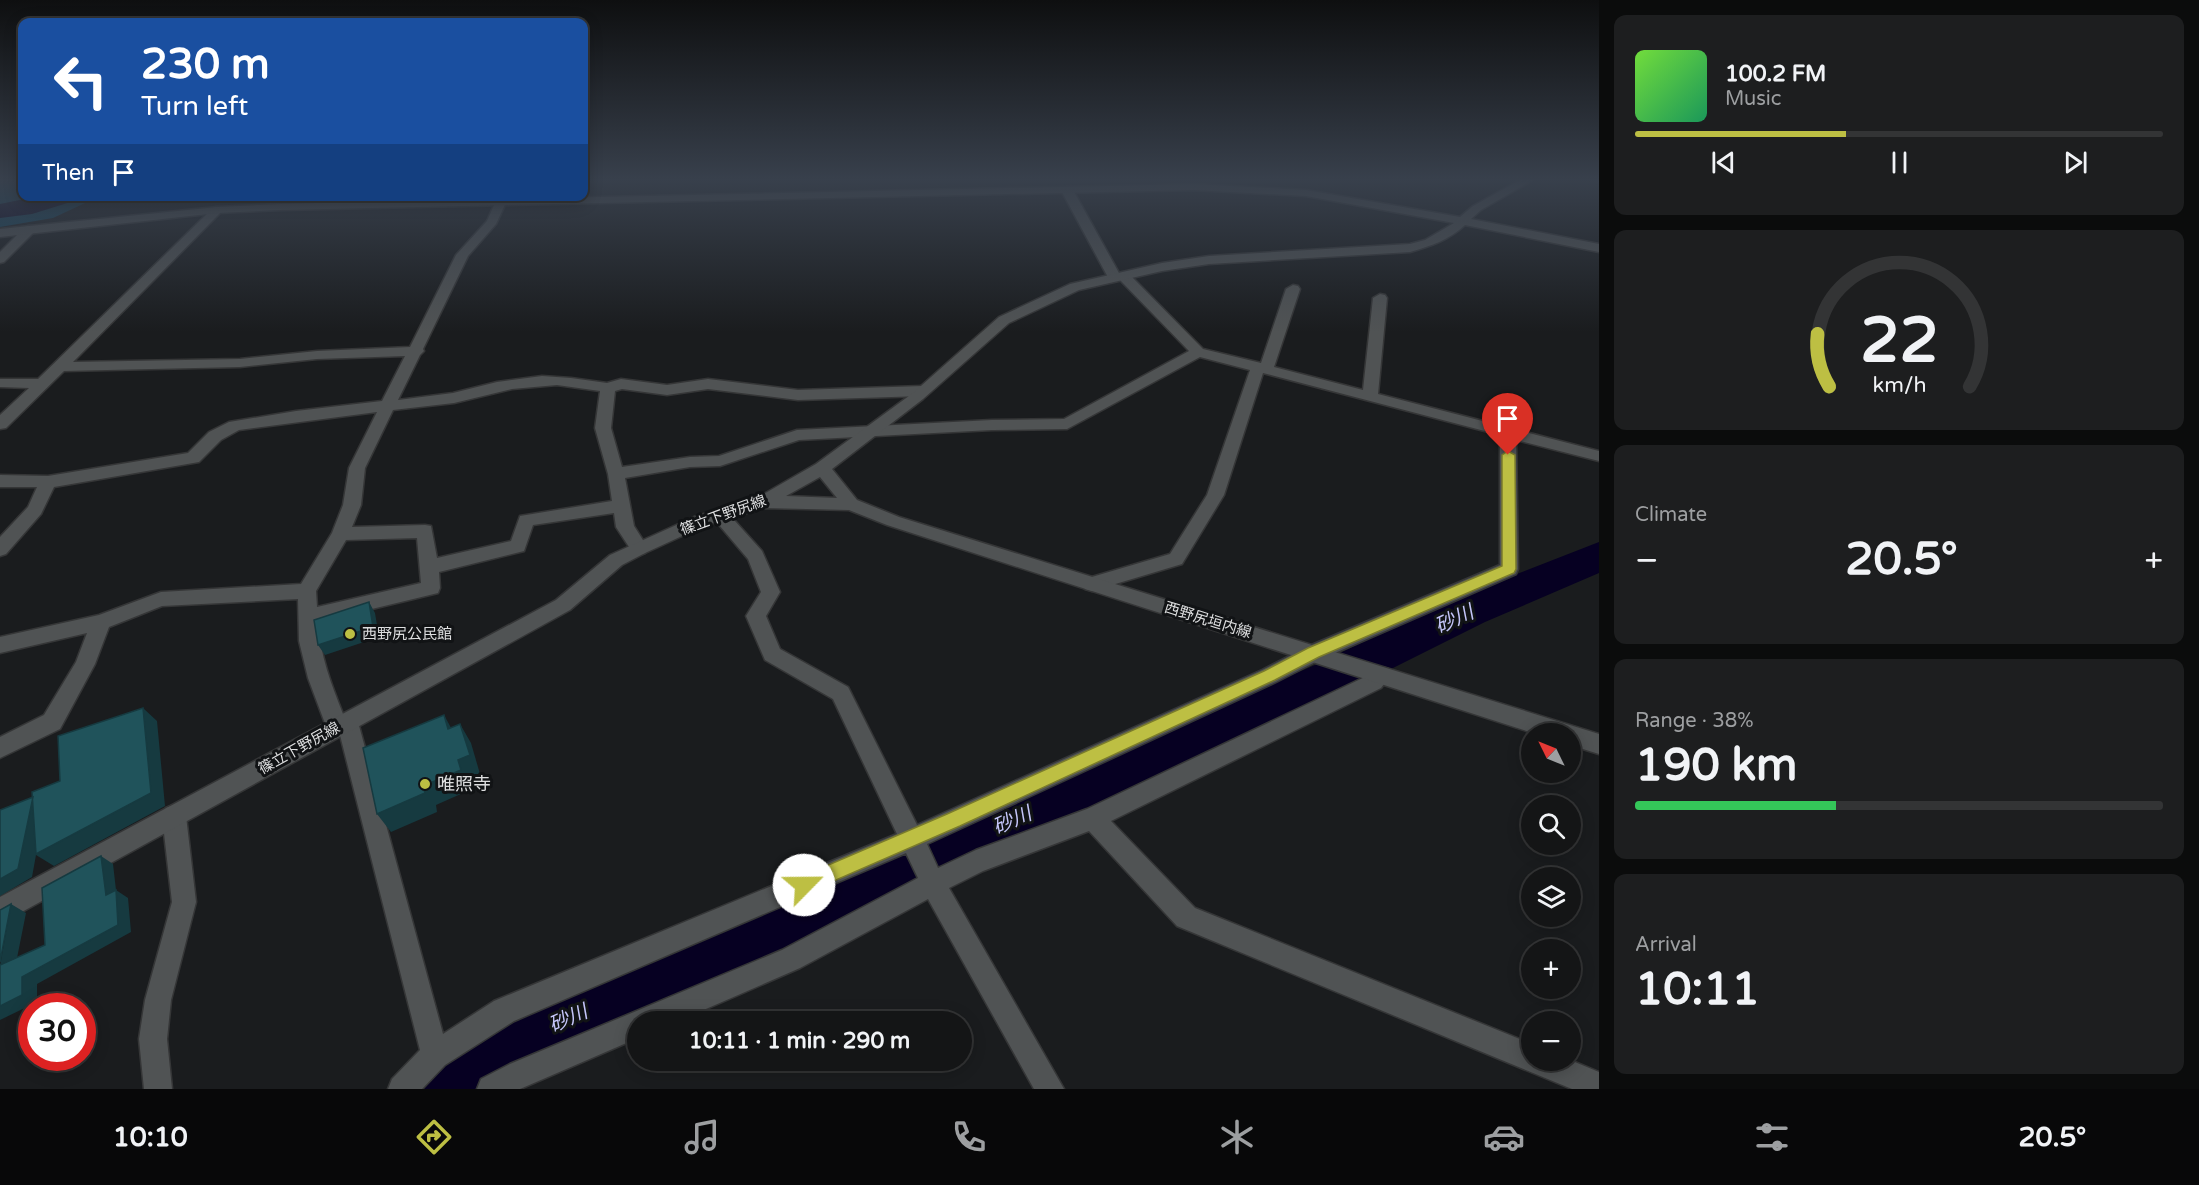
<!DOCTYPE html>
<meta charset="utf-8">
<style>
body{margin:0;font-family:"Varela Round","Noto Sans JP",sans-serif;background:#1d1e1f;color:#f1f3f6;height:100vh;display:flex;flex-direction:column;font-size:22px;white-space:nowrap}
*{box-sizing:border-box;margin:0}
p{font-size:20px;color:#9d9fa1}
.icon{flex:none;width:33px;height:33px;fill:none;stroke:currentColor;stroke-width:2;stroke-linecap:round;stroke-linejoin:round}
.map{position:relative;flex:1;overflow:hidden}
.details{display:flex;flex-direction:column;gap:15px;padding:15px;background:#0b0c0c;width:600px}
.details>*{flex:none}
.top-card{position:absolute;left:18px;top:18px;width:570px;height:183px;border-radius:12px;box-shadow:0 3px 15px #0003,0 0 0 2px #333435;background:#1a4fa0;color:#fff;overflow:hidden}
.needle{width:39px;rotate:313deg}
.tools{position:absolute;left:1521px;top:723px;display:grid;gap:12px}
.tools a{display:grid;place-items:center;width:60px;height:60px;border-radius:50%;background:#141516;box-shadow:0 3px 15px #0003,0 0 0 2px #333435;font-size:30px}
.speed{position:absolute;left:18px;top:993px;display:flex;gap:12px;font-size:30px;font-weight:700;text-align:center}
.speed>*{display:grid;place-content:center;width:78px;height:78px;border-radius:50%;background:#141516;box-shadow:0 3px 15px #0003,0 0 0 2px #333435;line-height:1}
.speed .limit{border:9px solid #d22;background:#fff;color:#111}
.pin{position:absolute;display:grid;place-items:center;width:51px;height:51px;color:#fff;margin:-62px -26px;border-radius:50% 50% 50% 0;rotate:-45deg;box-shadow:0 0 6px #0007}
.pin .icon{rotate:45deg}
.me{position:absolute;width:66px;margin:-33px;rotate:67deg;stroke-linejoin:round;filter:drop-shadow(0 0 4px #0008)}
.turn{display:flex;align-items:center;gap:21px;height:126px;padding:0 24px;font-size:27px}
.turn .icon{width:78px;height:78px;stroke-width:2.5}
.turn b{display:block;font-size:42px;line-height:51px}
.then{display:flex;align-items:center;height:57px;padding:0 24px;background:#0003;gap:12px;font-size:22px}
.big{font-size:45px;font-weight:700;line-height:1.1}
.details .card{flex:1;display:flex;flex-direction:column;justify-content:center;gap:9px;min-width:0;padding:0 21px;border-radius:12px;background:#1d1e1f}
.details .dial{align-items:center;gap:0}
.dial svg{height:156px;overflow:visible;fill:none;stroke:#333435;stroke-width:7;stroke-linecap:round;text-anchor:middle}
.dial text{fill:#f1f3f6;stroke:none}
.song{display:flex;align-items:center;gap:18px}
.cover{width:72px;height:72px;border-radius:9px;background:linear-gradient(135deg,hsl(100 70% 55%),hsl(150 70% 35%))}
.played{height:6px;border-radius:3px;background:linear-gradient(90deg,#bdbf43 40%,#333435 40%)}
.keys{display:flex;justify-content:space-around;direction:ltr}
.heat{display:flex;justify-content:space-between;align-items:center;font-size:33px;direction:ltr}
.charge{height:9px;border-radius:4px;background:linear-gradient(90deg,#34c759 38%,#333435 0)}
.trip{position:absolute;left:627px;top:1011px;width:345px;height:60px;border-radius:30px;background:#141516;box-shadow:0 3px 15px #0003,0 0 0 2px #333435;font-weight:700;line-height:60px;text-align:center}
.menu{display:flex;height:96px;justify-content:space-around;align-items:center;background:#080809;color:#9d9fa1}
.menu .icon{width:42px;height:42px}
.menu .current{color:#bdbf43}
.menu b{font-size:27px;color:#f1f3f6}
main{display:flex;flex:1;min-height:0}
.map>svg:first-child{display:block}
</style>
<main>
<div class="map">
<svg width="1599" height="1089" viewBox="0 0 1599 1089">
<rect width="100%" height="100%" fill="#1a1c1e"/>
<path fill="#104660" d="M0,180H22V196L98,197L53,218L0,227Z"/>
<g fill="none" stroke-linecap="round" stroke-linejoin="round">
<path fill="#060022" fill-rule="evenodd" d="M39,196H77L74,201L32,214L0,218V204Z
M1599,542V573L1485,622L1347,691L481,1089H396L405,1067L444,1043L1315,665L1455,598Z"/>
<defs>
<path id="street" d="M1067,187L1073,190L1119,273H1128L1203,349L1261,363L1286,289L1293,285L1298,286L1300,289L1274,367L1363,390L1373,298L1380,294L1385,295L1387,298L1378,394L1599,451V461L1516,440L1518,569L1516,574L1321,659L1276,682L927,844L938,868L976,850L1087,809L1367,676C1374,669 1378,665 1388,669L1391,675L1381,688L1111,821L1195,908L1532,1044V1060H1570L1599,1072V1089H1572L1177,926L1089,831L983,871L949,888L1064,1089H1034L928,899L800,968L676,1022H638V1038L520,1089H477L481,1079L510,1064L782,950L918,878L906,853L514,1021L445,1065L422,1089H388L392,1079L420,1050L340,735L329,734L308,678L299,641L298,599L162,606L109,627L95,664L60,729L0,758V737L44,715L76,662L87,633L0,653V637L99,615L161,592L301,584L332,533L343,505L349,468L377,412L239,430L221,440L199,462L54,487L41,514L6,554L0,556V537L28,507L37,487H0V475L48,476L188,453L209,432L229,422L296,411L382,401L405,356L317,359L240,367L64,371L6,428L0,429V415L29,388L0,387V379H38L213,208L217,207L223,210L73,362L240,359L317,351L410,347L456,255L487,221L498,196H509L496,224L468,256L423,349L424,351L420,355L398,400L453,393L497,382L542,376L571,378L607,383L621,379L667,385L708,379L798,390L923,386L931,391L923,396L798,400L708,389L667,395L622,389L615,391L611,428L622,467L690,457L719,456L797,430L992,420L1064,419L1189,351L1120,280L1110,281L1061,190ZM1200,357L1250,370L1207,495L1170,554L1085,579L1083,584L1085,589L1092,591L1182,564L1224,495L1263,373L1500,435V565L1307,647L1262,670L917,825L848,687L780,649L766,616L780,592L762,551L726,511L720,509L714,511L711,515L714,519L748,559L761,592L746,616L765,660L833,699L897,834L494,1001L443,1034L358,722L355,715L347,713L343,714C331,684 320,655 318,622L438,593L440,588L439,572L524,551L533,525L614,513L616,527L633,553L639,555L645,553L648,548L634,526L625,478L690,467L720,466L799,440L992,430L1067,429ZM557,385L600,391L595,428L608,474L612,501L520,516L511,541L437,558L431,526L425,525L352,527L361,505L365,468L393,410L454,403L512,389ZM417,538L421,583L317,607L316,591L346,540Z
M29,226L33,227V233L4,262L0,263V252L25,227Z
M174,805L182,808L186,816L196,902L171,1000L167,1039L172,1089H144L139,1039L145,1000L172,902L162,816L166,808Z"/>
<path id="secondary" d="M1520,180H1533L1481,210L1471,219L1599,244V252L1465,225C1449,240 1431,246 1410,252L1209,264L1162,271L1079,290L1009,323L923,399L832,469L857,500L899,517L1599,734V754L1570,745V734H1536L887,525L849,510L764,508L706,525L645,553L622,565L570,610L0,924V897L556,600L610,555L694,517L757,498L816,464L913,393L999,317L1070,284L1162,263L1209,256L1410,244L1425,240L1454,223L1306,196L1194,190L281,210L217,213L0,237V229L217,207L281,204L1194,184L1306,190L1460,217L1473,206ZM820,477L837,498L786,496Z"/>
</defs>
<use href="#street" stroke="#353637" stroke-width="3"/>
<use href="#secondary" stroke="#353637" stroke-width="3"/>
<use href="#street" fill="#505354" fill-rule="evenodd"/>
<use href="#secondary" fill="#505354" fill-rule="evenodd"/>
</g>
<path fill="#163a40" d="M369,602L375,613L379,637L325,655L318,645Z
M143,708L157,721L165,806L54,866L36,855L32,877L0,896V879L33,797L45,807Z
M444,715L455,735L448,729Z
M460,724L471,743L480,774L469,779L472,789L436,805L437,812L391,832L377,814L423,786L458,760Z
M101,856L113,864L116,890L128,898L131,932L37,984V1002L0,1020V1006L22,977L106,895Z
M11,904L26,913L14,973L0,966Z"/>
<path fill="#20535b" stroke="#163a40" stroke-width="1.5" d="M369,602L373,627L318,645L314,620Z
M143,708L151,793L36,854L32,792L60,781L58,736Z
M444,715L448,729L460,724L470,755L458,760L461,770L423,786L425,793L377,814L363,748Z
M33,797L18,869L0,879V810Z
M101,856L106,895L116,890L118,925L22,977V995L0,1006V965L45,945L42,888Z
M11,904L0,962V910Z"/>
<linearGradient id="sky" x2="0" y2="1"><stop stop-color="#0e0f10"/><stop offset="0.54" stop-color="#38404c"/><stop offset="1" stop-color="#38404c" stop-opacity="0"/></linearGradient>
<rect width="1599" height="332" fill="url(#sky)"/>
<path fill="#bdbf43" stroke="#7b7c2c" stroke-width="1.5" d="M1508,451L1515,455L1516,569L1514,573L1319,657L1275,680L960,826L804,894L798,891L795,885L798,878L947,814L1264,671L1308,648L1502,566V455Z"/>
<g fill="#bdbf43" stroke="#111315" stroke-width="2">
<circle cx="350" cy="634" r="6"/>
<circle cx="425" cy="784" r="6"/>
</g>
<g text-anchor="middle" stroke-width="6" stroke-linejoin="round" paint-order="stroke">
<g font-size="15" fill="#dddedf" stroke="#111315">
<text transform="translate(723 515) rotate(-20)" y="5">篠立下野尻線</text>
<text transform="translate(1208 620) rotate(17)" y="5">西野尻垣内線</text>
<text transform="translate(299 748) rotate(-29)" y="5">篠立下野尻線</text>
</g>
<g font-size="15" fill="#dddedf" stroke="#111315" text-anchor="start">
<text x="362" y="639">西野尻公民館</text>
</g>
<g font-size="18" fill="#dddedf" stroke="#111315" text-anchor="start">
<text x="437" y="790">唯照寺</text>
</g>
<g font-size="20" font-style="italic" fill="#c4c5f9" stroke="#111315">
<text transform="translate(1454 619) rotate(-25)" y="7">砂川</text>
<text transform="translate(1012 820) rotate(-24)" y="7">砂川</text>
<text transform="translate(568 1018) rotate(-24)" y="7">砂川</text>
</g>
</g>
</svg>
<div class="tools">
<a><svg class="needle" viewBox="-14 -14 28 28"><path d="M0-13l5 13h-10z" fill="#e53935"/><path d="M0 13l5-13h-10z" fill="#9d9fa1"/></svg></a>
<a><svg class="icon" aria-label="search" viewBox="0 0 24 24"><circle cx="10" cy="10" r="6"/><path d="M15 15l6 6"/></svg></a>
<a><svg class="icon" aria-label="layers" viewBox="0 0 24 24"><path d="M12 4l9 5-9 5-9-5zM3 14l9 5 9-5"/></svg></a>
<a>+</a>
<a>−</a>
</div>
<div class="speed"><div class="limit">30</div></div>
<div class="pin" style="left:1508px;top:455px;background:#d93025"><svg class="icon" aria-label="arrive" viewBox="0 0 24 24"><path d="M6 21V4h12l-3 4 3 4H6"/></svg></div>
<svg class="me" style="left:804px;top:885px" viewBox="-20 -20 40 40"><circle r="19" fill="#fff"/><path d="M0-13L10 11 0 6-10 11z" fill="#bdbf43"/></svg>
<div class="trip">10:11 · 1 min · 290 m</div>
<div class="top-card">
<div class="turn"><svg class="icon" aria-label="left" viewBox="0 0 24 24"><path d="M17 20v-9H6M10 6l-5 5 5 5"/></svg><div><b>230 m</b>Turn left</div></div>
<div class="then">Then<svg class="icon" aria-label="arrive" viewBox="0 0 24 24"><path d="M6 21V4h12l-3 4 3 4H6"/></svg></div>
</div>
</div>
<section class="details">
<div class="card">
<div class="song"><i class="cover"></i><div><b>100.2 FM</b><p>Music</p></div></div>
<div class="played"></div>
<div class="keys"><svg class="icon" aria-label="previous" viewBox="0 0 24 24"><path d="M18 5L8 12l10 7zM5 5v14"/></svg><svg class="icon" aria-label="pause" viewBox="0 0 24 24"><path d="M8 5v14M16 5v14"/></svg><svg class="icon" aria-label="next" viewBox="0 0 24 24"><path d="M6 5l10 7-10 7zM19 5v14"/></svg></div>
</div>
<div class="card dial"><svg viewBox="0 0 100 80">
<path d="M14 69A42 42 0 1 1 86 69"/>
<path d="M14 69A42 42 0 0 1 8 42" stroke="#bdbf43"/>
<text x="50" y="56" font-size="32" font-weight="700">22</text>
<text x="50" y="72" font-size="11">km/h</text>
</svg></div>
<div class="card"><p>Climate</p>
<div class="heat"><a>−</a><b class="big">20.5°</b><a>+</a></div>
</div>
<div class="card"><p>Range · 38%</p><b class="big">190 km</b><div class="charge"></div></div>
<div class="card"><p>Arrival</p><b class="big">10:11</b></div>
</section>
</main>
<nav class="menu">
<b>10:10</b>
<svg class="icon current" aria-label="directions" viewBox="0 0 24 24"><path d="M12 3l9 9-9 9-9-9zM9 14v-3h6M13 9l2 2-2 2"/></svg>
<svg class="icon" aria-label="music" viewBox="0 0 24 24"><path d="M9 18V5l10-2v13"/><circle cx="6" cy="18" r="3"/><circle cx="16" cy="16" r="3"/></svg>
<svg class="icon" aria-label="phone" viewBox="0 0 24 24"><path d="M5 4h4l2 5-3 2q2 4 5 5l2-3 5 2v4C11 20 4 13 5 4z"/></svg>
<svg class="icon" aria-label="climate" viewBox="0 0 24 24"><path d="M12 3v18M4 7l16 10M4 17L20 7"/></svg>
<svg class="icon" aria-label="car" viewBox="0 0 24 24"><path d="M5 17H2v-5l4-1 3-4h7l3 4 3 1v5h-3M9 17h6M6 11h13"/><circle cx="7" cy="17" r="2"/><circle cx="17" cy="17" r="2"/></svg>
<svg class="icon" aria-label="filters" viewBox="0 0 24 24"><path d="M4 7h16M4 17h16"/><circle cx="9" cy="7" r="2"/><circle cx="15" cy="17" r="2"/></svg>
<b>20.5°</b>
</nav>
